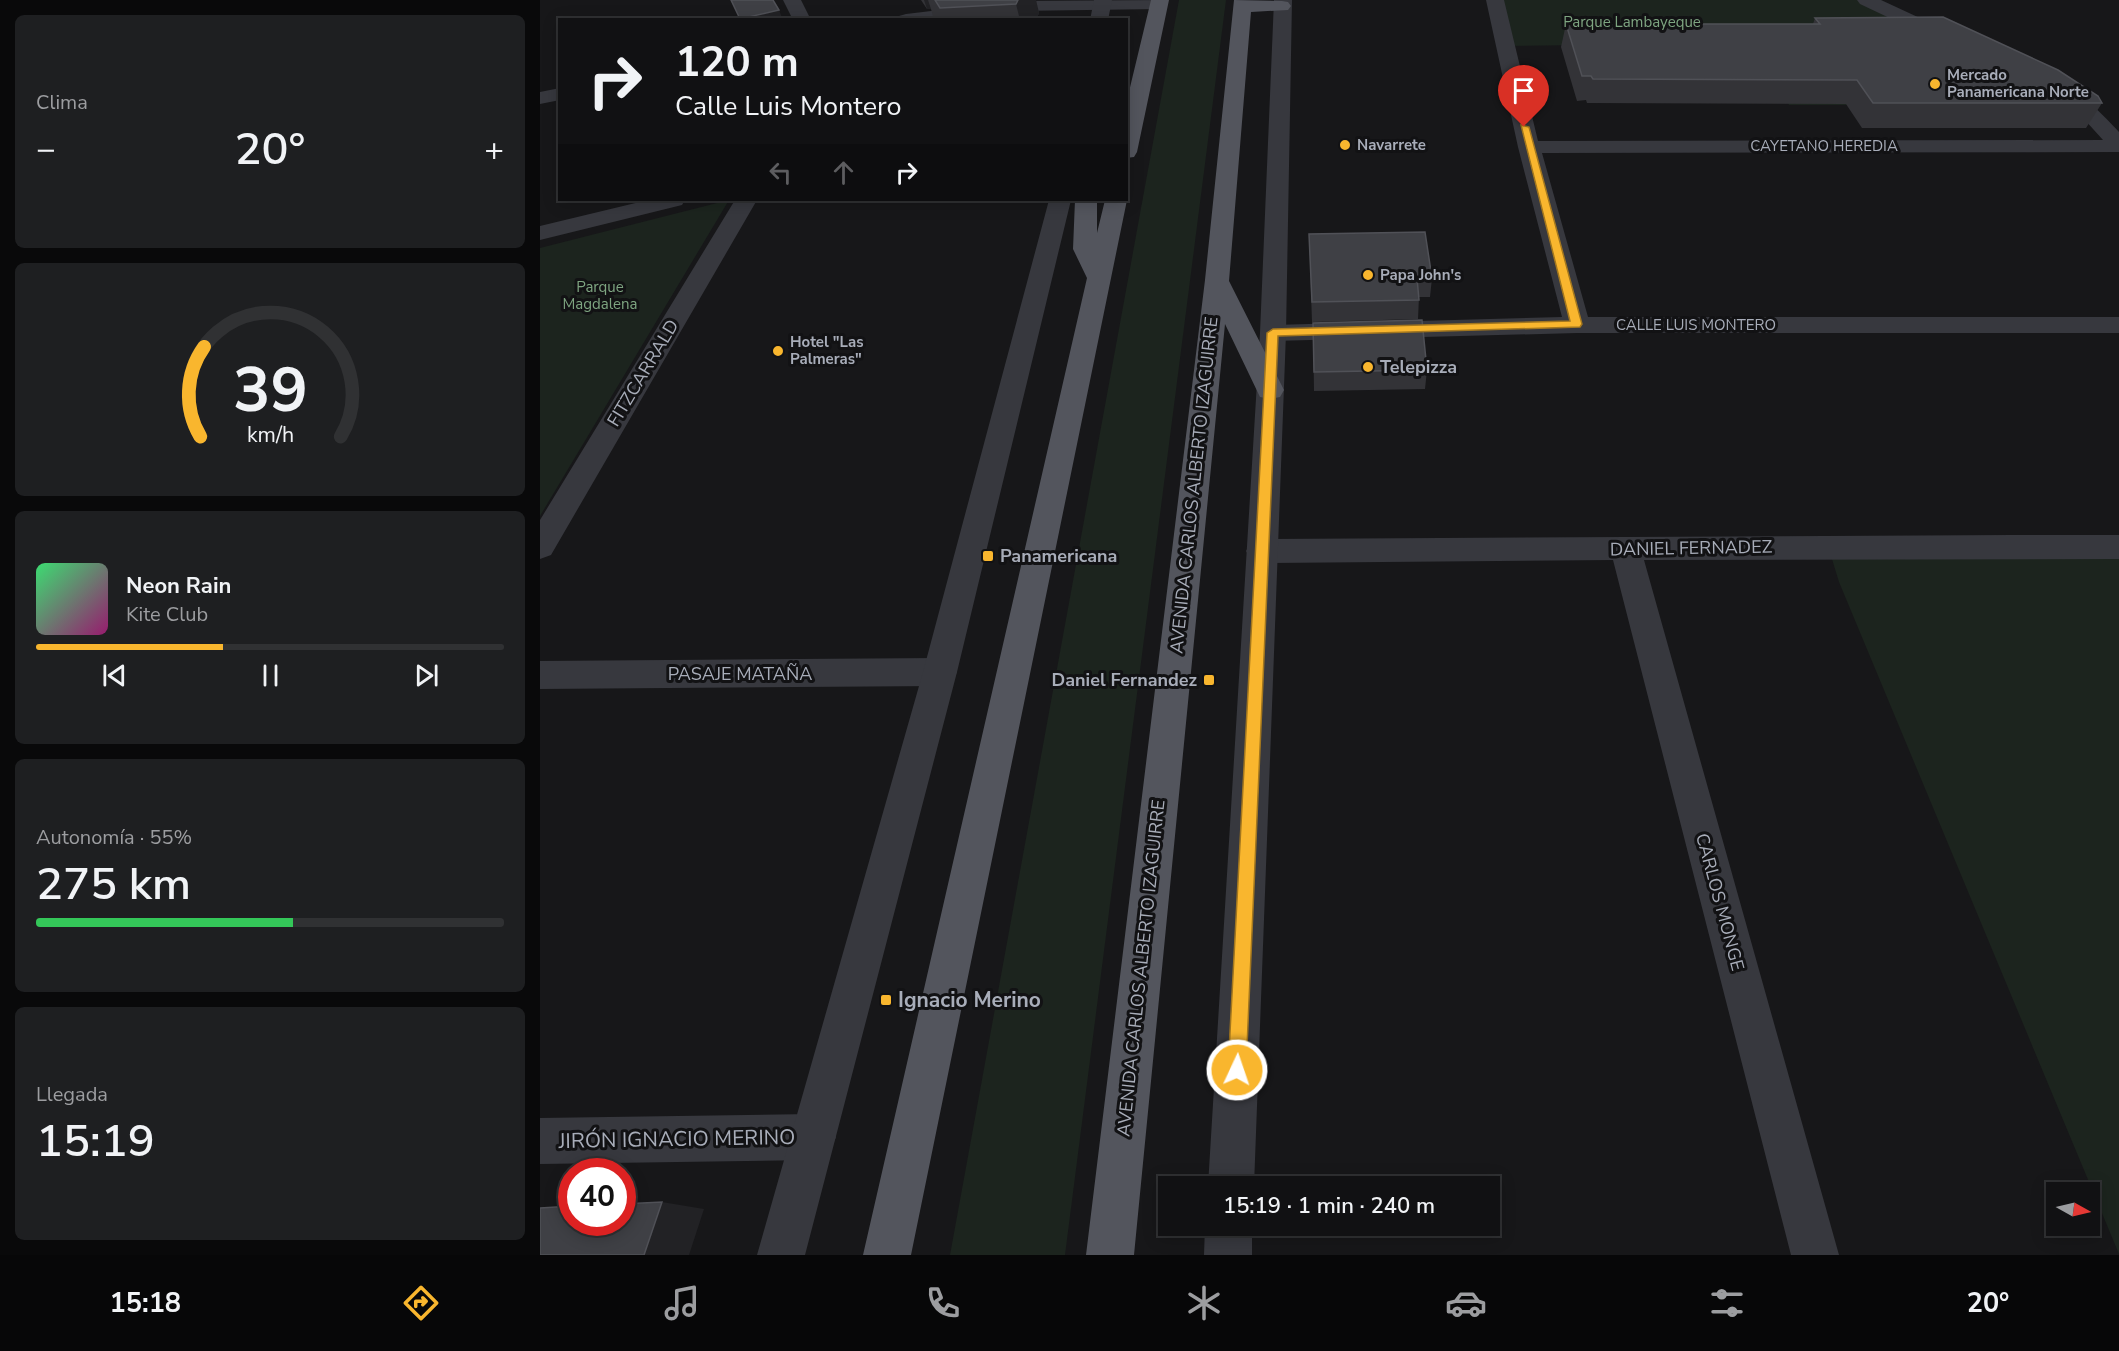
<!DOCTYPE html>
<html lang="es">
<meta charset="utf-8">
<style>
body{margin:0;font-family:"Nunito Sans",sans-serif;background:#1e1f21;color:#f1f3f6;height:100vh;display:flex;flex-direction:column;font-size:22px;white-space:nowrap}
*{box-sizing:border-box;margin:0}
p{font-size:20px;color:#9c9da0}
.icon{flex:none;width:33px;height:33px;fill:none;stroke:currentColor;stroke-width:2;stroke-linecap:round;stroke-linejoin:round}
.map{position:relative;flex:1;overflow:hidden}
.sheet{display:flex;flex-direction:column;gap:15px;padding:15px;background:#09090a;width:540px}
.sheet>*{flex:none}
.banner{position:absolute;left:18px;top:18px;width:570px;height:183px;border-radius:0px;box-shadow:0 3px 15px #0003,0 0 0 2px #303133;background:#111113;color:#f1f3f6;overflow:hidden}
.needle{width:39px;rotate:98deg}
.fabs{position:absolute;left:1506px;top:1182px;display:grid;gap:12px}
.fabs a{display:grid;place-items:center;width:54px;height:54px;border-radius:0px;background:#111113;box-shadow:0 3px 15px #0003,0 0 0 2px #303133;font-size:30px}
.speed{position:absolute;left:18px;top:1158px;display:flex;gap:12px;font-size:30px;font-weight:700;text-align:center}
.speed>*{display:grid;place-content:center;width:78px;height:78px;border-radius:50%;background:#111113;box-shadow:0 3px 15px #0003,0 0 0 2px #303133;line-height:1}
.speed .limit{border:9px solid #d22;background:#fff;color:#111}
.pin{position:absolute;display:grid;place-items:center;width:51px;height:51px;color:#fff;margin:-62px -26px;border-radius:50% 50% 50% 0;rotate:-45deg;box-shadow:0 0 6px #0007}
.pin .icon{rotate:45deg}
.me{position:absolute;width:66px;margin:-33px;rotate:3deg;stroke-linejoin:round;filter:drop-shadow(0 0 4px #0008)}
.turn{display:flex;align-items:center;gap:21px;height:126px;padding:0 18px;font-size:27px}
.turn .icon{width:78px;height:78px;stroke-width:2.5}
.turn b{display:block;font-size:42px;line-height:51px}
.lanes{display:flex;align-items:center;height:57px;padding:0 18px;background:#0003;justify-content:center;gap:30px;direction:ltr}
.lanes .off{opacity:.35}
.big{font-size:45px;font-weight:600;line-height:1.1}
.sheet .card{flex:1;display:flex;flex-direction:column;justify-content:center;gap:9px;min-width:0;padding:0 21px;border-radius:9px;background:#1e1f21}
.sheet .dial{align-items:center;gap:0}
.dial svg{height:156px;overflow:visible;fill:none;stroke:#303133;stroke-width:7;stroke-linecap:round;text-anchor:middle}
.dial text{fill:#f1f3f6;stroke:none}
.song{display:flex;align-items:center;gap:18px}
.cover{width:72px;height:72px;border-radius:9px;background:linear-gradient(135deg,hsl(140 70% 55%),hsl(320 70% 35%))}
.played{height:6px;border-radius:3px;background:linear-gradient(90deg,#f9b62e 40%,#303133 40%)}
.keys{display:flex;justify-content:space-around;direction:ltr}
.heat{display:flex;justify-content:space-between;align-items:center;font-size:33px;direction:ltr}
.charge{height:9px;border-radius:4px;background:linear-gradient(90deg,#34c759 55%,#303133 0)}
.trip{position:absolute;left:618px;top:1176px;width:342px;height:60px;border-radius:0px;background:#111113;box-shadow:0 3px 15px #0003,0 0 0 2px #303133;font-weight:600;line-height:60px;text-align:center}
.menu{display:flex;height:96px;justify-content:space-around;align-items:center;background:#070708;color:#9c9da0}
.menu .icon{width:42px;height:42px}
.menu .selected{color:#f9b62e}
.menu b{font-size:27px;color:#f1f3f6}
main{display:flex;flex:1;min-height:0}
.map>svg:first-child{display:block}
</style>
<main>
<section class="sheet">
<div class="card"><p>Clima</p>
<div class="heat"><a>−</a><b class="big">20°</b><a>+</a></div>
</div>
<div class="card dial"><svg viewBox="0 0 100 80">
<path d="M14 69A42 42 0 1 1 86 69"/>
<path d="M14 69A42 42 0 0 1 16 23" stroke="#f9b62e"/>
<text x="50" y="56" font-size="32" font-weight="700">39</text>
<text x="50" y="72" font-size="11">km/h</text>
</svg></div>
<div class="card">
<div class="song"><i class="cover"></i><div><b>Neon Rain</b><p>Kite Club</p></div></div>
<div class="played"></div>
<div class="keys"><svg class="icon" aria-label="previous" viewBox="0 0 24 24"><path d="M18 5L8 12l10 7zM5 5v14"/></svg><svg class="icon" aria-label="pause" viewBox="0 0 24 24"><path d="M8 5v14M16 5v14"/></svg><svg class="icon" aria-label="next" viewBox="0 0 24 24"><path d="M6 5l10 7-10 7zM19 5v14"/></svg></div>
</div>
<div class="card"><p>Autonomía · 55%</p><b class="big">275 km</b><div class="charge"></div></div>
<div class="card"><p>Llegada</p><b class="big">15:19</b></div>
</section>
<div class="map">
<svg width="1579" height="1255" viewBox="0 0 1579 1255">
<rect width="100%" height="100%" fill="#171719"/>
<path fill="#1c241e" d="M639,0H686L525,1255H410Z
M955,0H1326L1405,37L1267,43L1307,105H1249L1214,43L965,46Z
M189,200L0,516V248Z
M1288,546L1579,547V1254L1299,582Z"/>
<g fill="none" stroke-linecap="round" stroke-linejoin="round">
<path fill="#37383e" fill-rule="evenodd" d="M243,0H261L271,20H253Z
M625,0L628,4L625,8L619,9L475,11L413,20H357L359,16L366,14L475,1Z
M946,0H964L998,141L1563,140L1544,119L1510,94L1507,90L1510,86C1531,80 1565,117 1579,132V152L1002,153L1048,317H1579V333H1037L733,341L724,339L720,333L724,327L733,325L1022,317L978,147Z
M1317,0H1341L1410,32L1412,36L1410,40H1396L1320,4Z
M20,88V100L0,104V92Z
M108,200H145L142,205L0,240V226Z
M195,200H217L11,555L0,559V520Z
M1472,535H1579V559L1104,560L1299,1255H1251L1073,560L722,563L711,560L706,551L711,542L722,539Z
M400,658L412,662L417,672L412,682L400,686L0,689V661Z
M273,1114L289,1121L296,1137L289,1153L273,1160L0,1164V1118Z"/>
<path fill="#37383e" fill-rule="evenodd" d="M554,0H572L568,20H550Z
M734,0H752L746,333L714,1186H668L720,333Z
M509,200H531L417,672L265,1255H217L383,672Z
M665,1226H712V1255H664Z"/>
<path fill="#53555d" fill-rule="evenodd" d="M611,0H629L597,152L594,157L586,158V104Z
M694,0L742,1L748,2L751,6L748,10L711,12L689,281L744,390L740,397L730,399L720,397L685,324L594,1255H546L665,280Z
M586,199L587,200L371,1255H323L547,278L533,249L535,200H557V233L565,200Z"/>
</g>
<path fill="#333337" d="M381,0H496L499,13L496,20H394L391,9H387Z
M1275,18L1562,103L1546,128H1322L1306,104L1047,103L1046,100L1037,101L1021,47L1026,24H1273Z
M769,234L892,278L890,297H879L878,319L772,322Z
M773,323L887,370L885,389L774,391Z"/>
<path fill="#222225" d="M384,0H388L391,9H387Z
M478,0H496L499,13L496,20H480L476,4Z
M239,10L243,20L200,19Z
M122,1202L164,1209L149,1255H104Z"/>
<path fill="#3f4045" stroke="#505157" stroke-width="1.5" d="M191,0H233L239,10L200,19Z
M395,0H478L476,4L400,8Z
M1403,17L1518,70L1558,96L1562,103H1333L1317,80L1053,79L1051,76H1042L1026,24H1280L1275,18Z
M885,232L892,278H877L879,300L772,302L769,234Z
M882,320L887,370L774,372L773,323Z
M122,1202L104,1255H0V1208L32,1206V1222H82V1204Z"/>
<path fill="#f9b62e" stroke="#a2761e" stroke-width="1.5" d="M981,125L989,127L1042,324L1040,327L738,336L706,1070L703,1076L697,1079L691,1076L688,1070L727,333L733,329L1030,321Z"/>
<g fill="#f9b62e" stroke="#121214" stroke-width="2">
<circle cx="1395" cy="84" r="6"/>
<circle cx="805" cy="145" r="6"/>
<circle cx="828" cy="275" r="6"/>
<circle cx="238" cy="351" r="6"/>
<circle cx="828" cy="367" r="6"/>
<rect x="442" y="550" width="12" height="12" rx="3"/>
<rect x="663" y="674" width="12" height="12" rx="3"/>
<rect x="340" y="994" width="12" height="12" rx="3"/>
</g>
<g text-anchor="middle" stroke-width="6" stroke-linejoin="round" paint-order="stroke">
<g font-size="15" fill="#7ea581" stroke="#121214">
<text x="1092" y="27">Parque Lambayeque</text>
<text x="60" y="292">Parque<tspan x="60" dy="17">Magdalena</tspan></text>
</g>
<g font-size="15" font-weight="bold" fill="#a8adb9" stroke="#121214" text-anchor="start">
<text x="1407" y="80">Mercado<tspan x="1407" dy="17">Panamericana Norte</tspan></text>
<text x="817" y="150">Navarrete</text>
<text x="840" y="280">Papa John's</text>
<text x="250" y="347">Hotel "Las<tspan x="250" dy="17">Palmeras"</tspan></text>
</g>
<g font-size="15" fill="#a8adb9" stroke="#121214">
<text x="1284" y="151">CAYETANO HEREDIA</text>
<text x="1156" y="330">CALLE LUIS MONTERO</text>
</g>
<g font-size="18" font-weight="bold" fill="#a8adb9" stroke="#121214" text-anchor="start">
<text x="840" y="373">Telepizza</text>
<text x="460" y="562">Panamericana</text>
<text x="657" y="686" text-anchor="end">Daniel Fernandez</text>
</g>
<g font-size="18" fill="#a8adb9" stroke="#121214">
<text transform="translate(103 373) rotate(-59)" y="6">FITZCARRALD</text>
<text transform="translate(654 485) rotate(-84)" y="6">AVENIDA CARLOS ALBERTO IZAGUIRRE</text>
<text transform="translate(1151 548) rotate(-1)" y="6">DANIEL FERNADEZ</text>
<text x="200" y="680">PASAJE MATAÑA</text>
<text transform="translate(1180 902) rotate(75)" y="6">CARLOS MONGE</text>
<text transform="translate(601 968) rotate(-84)" y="6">AVENIDA CARLOS ALBERTO IZAGUIRRE</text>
</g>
<g font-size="21" font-weight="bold" fill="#a8adb9" stroke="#121214" text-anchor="start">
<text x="358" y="1007">Ignacio Merino</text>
</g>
<g font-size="21" fill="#a8adb9" stroke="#121214">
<text transform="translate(137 1139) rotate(-1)" y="7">JIRÓN IGNACIO MERINO</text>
</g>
</g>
</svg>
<div class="fabs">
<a><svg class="needle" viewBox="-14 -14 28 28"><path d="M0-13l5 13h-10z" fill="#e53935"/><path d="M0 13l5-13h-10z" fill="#9c9da0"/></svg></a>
</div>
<div class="speed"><div class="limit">40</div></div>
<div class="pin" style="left:984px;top:127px;background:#d93025"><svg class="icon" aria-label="arrive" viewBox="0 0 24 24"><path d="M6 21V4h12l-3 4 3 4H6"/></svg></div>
<svg class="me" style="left:697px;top:1070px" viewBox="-20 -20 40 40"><circle r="17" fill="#f9b62e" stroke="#fff" stroke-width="3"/><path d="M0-11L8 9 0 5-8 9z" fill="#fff"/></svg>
<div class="trip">15:19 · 1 min · 240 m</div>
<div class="banner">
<div class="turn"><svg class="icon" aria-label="right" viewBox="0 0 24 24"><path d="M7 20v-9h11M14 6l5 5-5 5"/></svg><div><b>120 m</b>Calle Luis Montero</div></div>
<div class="lanes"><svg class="icon off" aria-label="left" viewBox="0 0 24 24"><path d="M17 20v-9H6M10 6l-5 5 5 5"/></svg><svg class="icon off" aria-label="ahead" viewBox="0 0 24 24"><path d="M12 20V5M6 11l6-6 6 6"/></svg><svg class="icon" aria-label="right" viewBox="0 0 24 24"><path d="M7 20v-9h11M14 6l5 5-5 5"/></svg></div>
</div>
</div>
</main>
<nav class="menu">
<b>15:18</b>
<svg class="icon selected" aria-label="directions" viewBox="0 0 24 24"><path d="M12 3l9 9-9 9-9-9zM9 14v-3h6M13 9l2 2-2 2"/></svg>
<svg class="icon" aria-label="music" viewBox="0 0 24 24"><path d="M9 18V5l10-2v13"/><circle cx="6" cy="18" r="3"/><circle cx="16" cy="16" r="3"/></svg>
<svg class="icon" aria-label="phone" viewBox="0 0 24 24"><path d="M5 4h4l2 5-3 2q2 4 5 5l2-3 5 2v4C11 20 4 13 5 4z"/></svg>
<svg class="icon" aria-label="climate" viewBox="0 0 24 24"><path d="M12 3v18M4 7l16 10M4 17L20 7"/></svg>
<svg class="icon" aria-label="car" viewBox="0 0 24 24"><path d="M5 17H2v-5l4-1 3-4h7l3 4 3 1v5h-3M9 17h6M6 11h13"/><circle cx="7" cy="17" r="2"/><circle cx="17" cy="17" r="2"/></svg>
<svg class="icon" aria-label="filters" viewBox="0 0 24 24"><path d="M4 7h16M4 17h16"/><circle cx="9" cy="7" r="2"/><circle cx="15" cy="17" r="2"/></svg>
<b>20°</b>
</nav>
